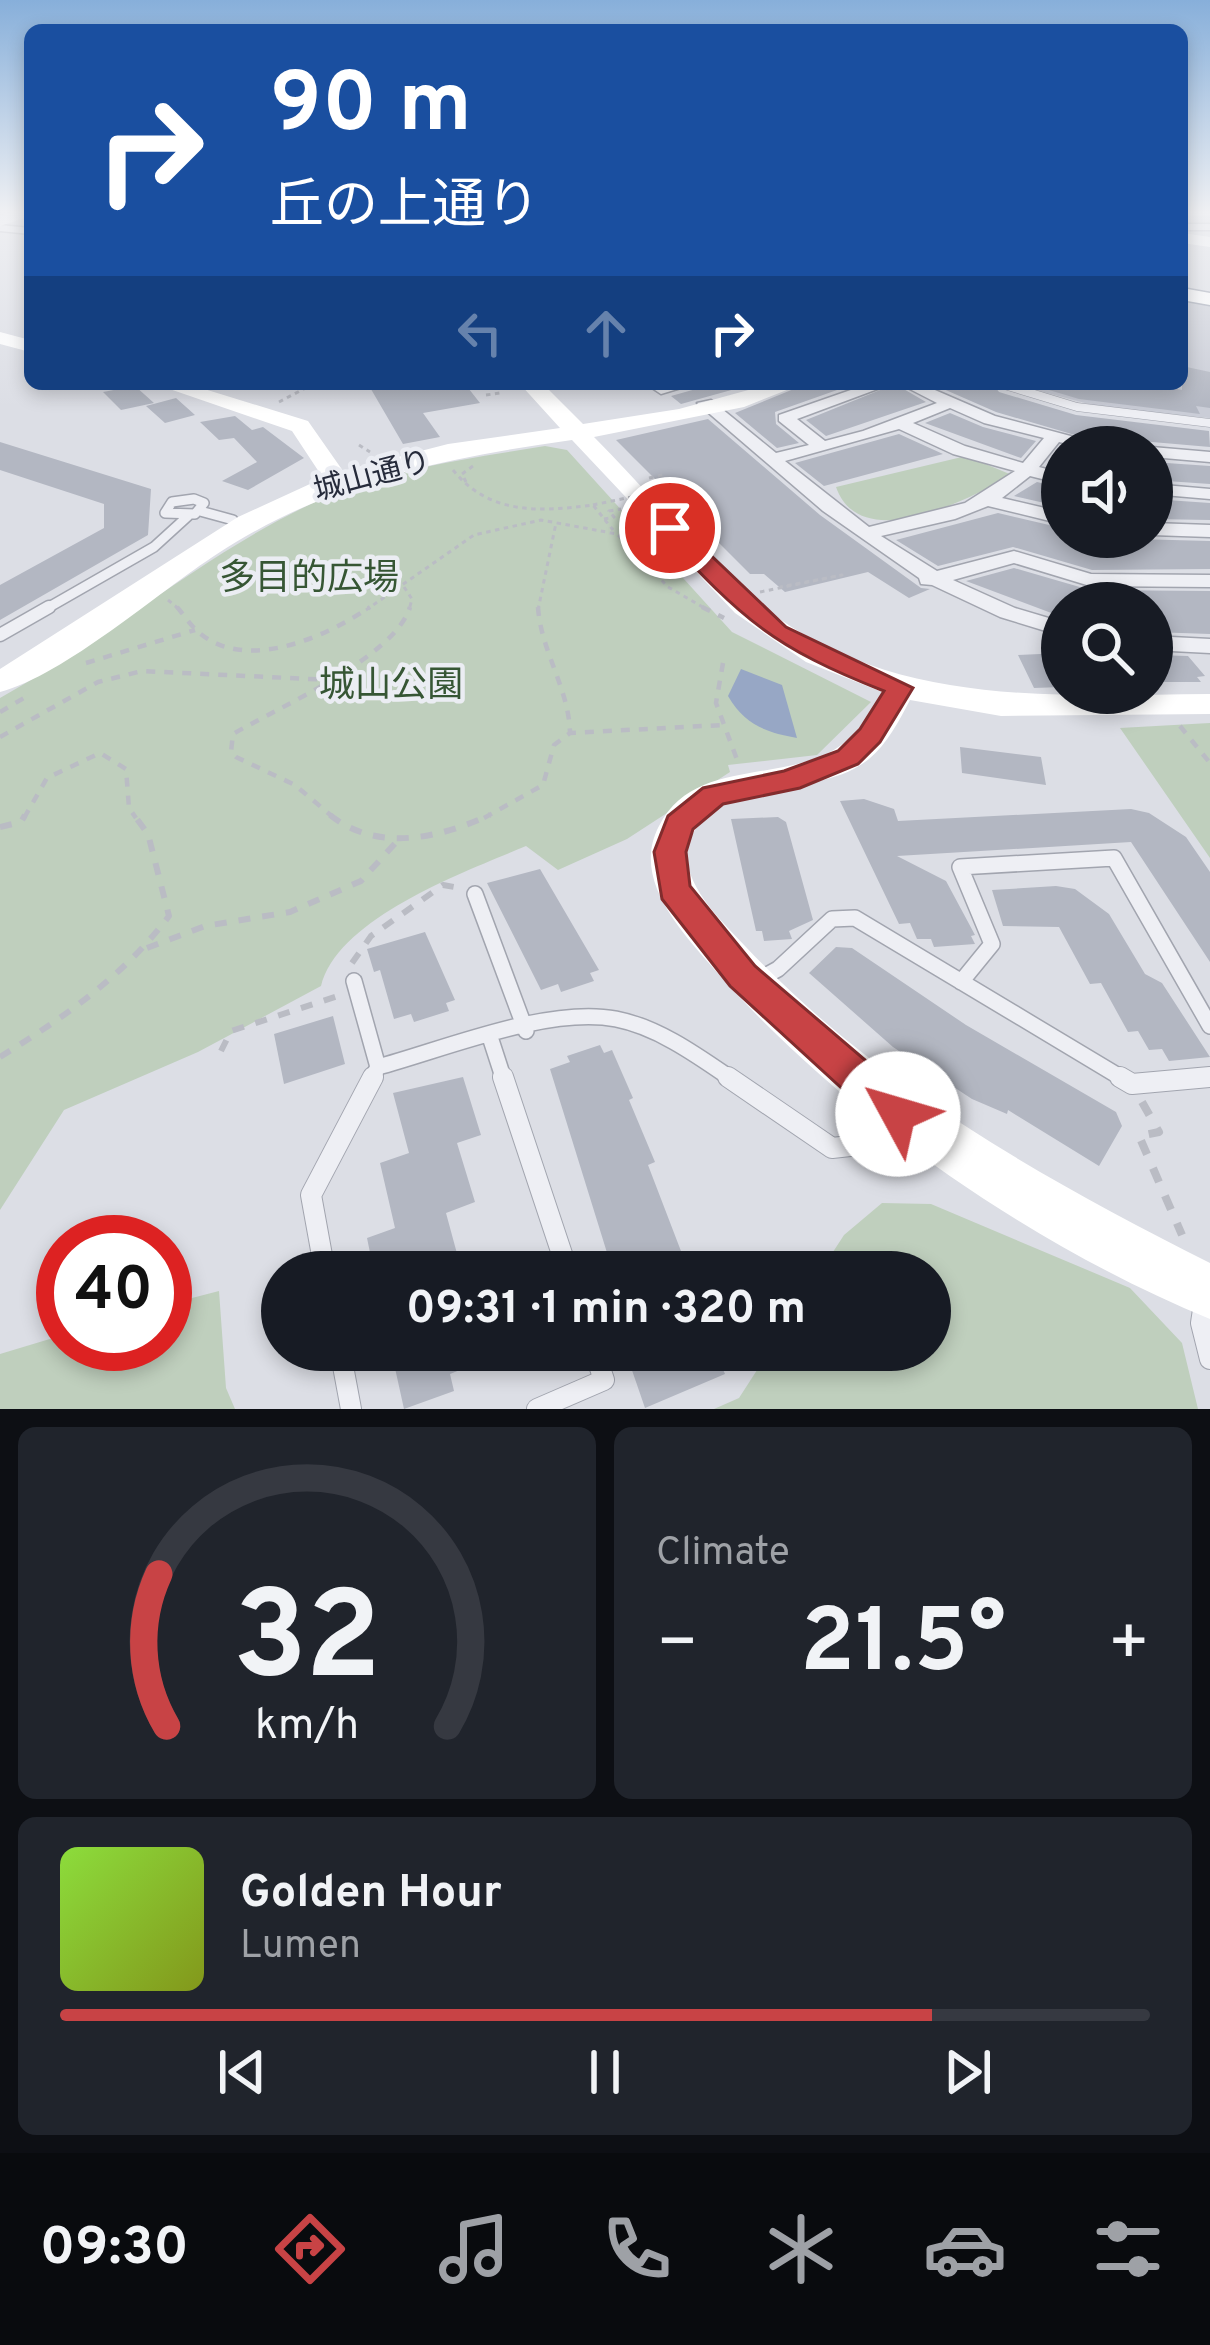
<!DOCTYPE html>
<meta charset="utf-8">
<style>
body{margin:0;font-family:Overpass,"Noto Sans JP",sans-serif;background:#20242c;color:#f1f3f6;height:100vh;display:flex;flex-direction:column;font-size:45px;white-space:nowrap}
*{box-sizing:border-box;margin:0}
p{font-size:39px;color:#9ea1a6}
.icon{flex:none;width:66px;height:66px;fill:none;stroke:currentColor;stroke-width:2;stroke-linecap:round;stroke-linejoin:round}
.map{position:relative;height:1409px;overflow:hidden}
.panel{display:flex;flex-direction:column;gap:18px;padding:18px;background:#0d0f14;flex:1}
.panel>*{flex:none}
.banner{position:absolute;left:24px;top:24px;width:1164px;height:366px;border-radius:18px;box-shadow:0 6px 18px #0003;background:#1a4fa0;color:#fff;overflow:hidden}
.controls{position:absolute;left:1041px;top:426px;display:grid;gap:24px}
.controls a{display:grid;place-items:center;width:132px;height:132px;border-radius:50%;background:#171b24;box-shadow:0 6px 18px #0003;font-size:60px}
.speed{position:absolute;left:36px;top:1215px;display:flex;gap:24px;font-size:60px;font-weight:700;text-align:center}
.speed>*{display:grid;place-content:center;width:156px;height:156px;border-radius:50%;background:#171b24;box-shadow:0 6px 18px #0003;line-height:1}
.speed .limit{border:18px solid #d22;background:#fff;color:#111}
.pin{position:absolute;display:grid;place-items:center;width:102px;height:102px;color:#fff;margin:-51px;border:6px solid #fff;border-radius:50%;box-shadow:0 3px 12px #0007}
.me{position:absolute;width:132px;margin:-66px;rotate:309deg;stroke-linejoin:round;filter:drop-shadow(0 0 9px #0008)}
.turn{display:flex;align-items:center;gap:42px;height:252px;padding:0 48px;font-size:54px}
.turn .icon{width:156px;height:156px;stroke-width:2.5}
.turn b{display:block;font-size:84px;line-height:102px}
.lanes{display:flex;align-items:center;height:114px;padding:0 48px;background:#0003;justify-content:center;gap:60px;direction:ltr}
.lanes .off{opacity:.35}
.big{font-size:90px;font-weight:700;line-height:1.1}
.panel .widget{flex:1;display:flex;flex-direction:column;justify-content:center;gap:18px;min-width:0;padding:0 42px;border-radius:18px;background:#20242c}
.panel .dial{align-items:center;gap:0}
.dial svg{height:312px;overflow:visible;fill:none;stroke:#363941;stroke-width:7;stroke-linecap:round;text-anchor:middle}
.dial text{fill:#f1f3f6;stroke:none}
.song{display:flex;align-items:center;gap:36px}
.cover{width:144px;height:144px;border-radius:18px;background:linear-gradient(135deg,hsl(90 70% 55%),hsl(70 70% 35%))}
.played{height:12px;border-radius:6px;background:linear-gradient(90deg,#c84345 80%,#363941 80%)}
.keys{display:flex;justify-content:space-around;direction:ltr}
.heat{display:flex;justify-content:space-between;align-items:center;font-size:66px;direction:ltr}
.panel .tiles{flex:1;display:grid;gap:18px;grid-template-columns:1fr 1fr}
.widget:last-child{grid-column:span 2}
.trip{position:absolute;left:261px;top:1251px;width:690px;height:120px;border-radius:60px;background:#171b24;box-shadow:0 6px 18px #0003;font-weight:700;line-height:120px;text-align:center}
.dock{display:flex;height:192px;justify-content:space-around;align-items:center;background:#090b0e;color:#9ea1a6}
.dock .icon{width:84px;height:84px}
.dock .active{color:#c84345}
.dock b{font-size:54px;color:#f1f3f6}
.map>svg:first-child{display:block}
</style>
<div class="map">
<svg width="1210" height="1409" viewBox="0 0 1210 1409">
<rect width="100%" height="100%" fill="#dcdee5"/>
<path fill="#cacdd7" d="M1182,298L1210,303V418L1104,408L1013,384H1182Z"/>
<path fill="#bfcfbd" d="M545,446L567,450L732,632L871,702L817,755L728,765L730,772L627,839L558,870L526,846C467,871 338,917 321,986L198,1052L64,1110L0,1210V698C108,638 202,555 313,503C387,469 467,459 545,446Z
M966,456L1012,475C971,498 861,557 836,487Z
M1210,723V858L1120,728Z
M882,1203L931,1204L1130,1288L1182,1343L1198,1409H714L739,1398L770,1350H930V1272H820L844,1235Z
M219,1291L226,1388L235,1409H0V1354L63,1335V1344H165V1305Z"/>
<path fill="#97a7c5" d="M741,669L782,685L797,738C765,732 745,725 728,696Z"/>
<path fill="#b3b7c2" d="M1182,366L1210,372V408L1196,406L1200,414L1079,399L1029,384H1156L1182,390Z
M368,384H465L480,403L423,413L440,437L403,444Z
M714,384H753L681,404L671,396Z
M806,384H854L775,412L776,424L799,443L777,448L735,413Z
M895,384L926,402L826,436L806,420Z
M932,384H993L999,392L1076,415L1209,431L1210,447L1152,442L1116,447L996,412Z
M135,386L154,403L121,410L103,392Z
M176,398L195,415L165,423L146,406Z
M950,413L983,427L1036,441L1021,458L925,423Z
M235,416L252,430L263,427L304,458L248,490L222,481L257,462L234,438L219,440L200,422Z
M708,419L820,515L921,588L930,589L909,598L868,572L785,592L764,574H750L616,440Z
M899,434L943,454L824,486L795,463Z
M0,442L151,489L148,535L0,620V585L104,528V504L0,470Z
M1152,462L1210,466V484L1152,480Z
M1037,482L1062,488V507L1014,496Z
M1152,499L1210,503V520L1152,519Z
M998,513L1062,528L1058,537L1210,541V569L1092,570L1013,547L938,566L896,540Z
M1014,568L1090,590L1210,591V634L1152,632V603H1062V617L966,581Z
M1062,653V687L1034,688L1018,655Z
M1152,655L1188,656L1205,676L1197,677L1201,682H1157Z
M960,747L1041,757L1046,785L962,773Z
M864,799L894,809L898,821L1131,809L1149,813L1186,837L1210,872V962L1131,842L897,856L946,881L975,935L971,936L975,944L934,947L931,939H917L910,923L899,924L840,801Z
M778,817L786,822L813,920L789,931L792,939L764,941L762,931H756L731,819Z
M540,869L599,970L590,973L594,981L561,992L558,984L541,990L487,883Z
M1056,886L1075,889L1109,914L1145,974L1162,983L1210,1057L1169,1061L1162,1049L1149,1050L1138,1031L1128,1032L1101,983L1090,984L1059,927L1003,926L992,890Z
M425,932L455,1000L446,1003L449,1011L414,1022L411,1014L394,1019L380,970L374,972L367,949Z
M836,947L852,948L966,1025L1116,1112L1122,1126L1099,1166L1008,1110L1007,1114L972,1099L893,1047L809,973Z
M333,1016L345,1064L284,1084L274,1034Z
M600,1045L604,1053L612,1050L633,1098L629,1100L655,1162L648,1165L689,1272H613L550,1069L570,1062L567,1056Z
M463,1077L481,1135L457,1143L475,1202L446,1213L462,1272H374L367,1238L395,1228L380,1163L409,1153L393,1093Z
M391,1350H507V1351L450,1374L454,1391L404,1409Z
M625,1350H715L725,1374L645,1408Z"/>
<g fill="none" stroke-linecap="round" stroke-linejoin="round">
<defs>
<path id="lane-far4" d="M1001,384L1077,407L1210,423"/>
<path id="lane-far3" d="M194,499L204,503L195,514L165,513L172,502Z
M200,511L233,520
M44,610L154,547L188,516"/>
<path id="lane-far2" d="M0,635L49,607"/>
<path id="lane-far1" d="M475,894L526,1031
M758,980L778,969L832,919L855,918L1125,1080
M354,981L378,1067L371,1080
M961,982L992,944L960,867L1114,858L1210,1026
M491,1040L504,1080
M378,1067C445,1049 548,1006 616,1019C658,1027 698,1056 733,1080
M1180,1080L1210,1077"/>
<path id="lane" d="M503,1077L568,1272
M728,1077L832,1148L868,1144L895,1120
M1120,1077L1132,1084L1210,1077
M325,1272L311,1195L373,1077
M1204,1303L1201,1323L1210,1359
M340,1350L351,1409
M537,1409L604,1380L594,1350"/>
<path id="street" d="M1182,224H1210V230H1182Z
M0,225L30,228V234L0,231Z
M646,384H694L661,394Z
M868,384H891L797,419L825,441L863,431L937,403L900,384H921L995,416L1112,447H1082L1059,442L1039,467L1062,473V484L1030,476L1002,498L1062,512V524L988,506L955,519L881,536L937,571L1014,551L1091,574L1210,575V587L1090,586L1014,563L953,580L1015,608L1062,622V636L1000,617L932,585L921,584L919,578L823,511L697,403L711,400L776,453L809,445L779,421V415ZM950,408L984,423L1044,438L1023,463L965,446L913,423ZM899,429L953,454L1015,471L965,503L869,527L785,461Z
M1151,447H1152L1210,452V462L1152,457Z
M1152,484L1210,489V499L1152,494Z
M1152,523L1210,525V537L1152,535Z
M1152,636L1210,639V653L1152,650Z"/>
<path id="primary" d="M1182,288L1210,293V305L1182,300Z"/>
</defs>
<use href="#lane-far4" stroke="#a2a5af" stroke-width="9"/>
<use href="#lane-far3" stroke="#a2a5af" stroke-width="12"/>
<use href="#lane-far2" stroke="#a2a5af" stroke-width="15"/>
<use href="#lane-far1" stroke="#a2a5af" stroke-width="18"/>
<use href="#lane" stroke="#a2a5af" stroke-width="22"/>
<use href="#street" stroke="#a2a5af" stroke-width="3"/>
<use href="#primary" stroke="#9ba1b0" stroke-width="3"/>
<path stroke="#babcc4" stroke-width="3" stroke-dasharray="4.5 4.5" stroke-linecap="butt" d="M486,395L500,393
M279,402L313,384
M359,445L370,452
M453,470C489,515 540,512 593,505L613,530
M649,478L666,474
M466,482L462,474L473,466
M658,486L676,483
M604,519L614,517L609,511L621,509
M404,587L412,599L409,610
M760,592L842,575L780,587
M168,600L180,610
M366,610L474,535L541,520L617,534L668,587L708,610
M538,610L556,523"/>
<path stroke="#babcc4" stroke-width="4.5" stroke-dasharray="9 9" stroke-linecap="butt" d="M177,607C185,616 192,628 202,635C250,672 329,635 370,607
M538,607C541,652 569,688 570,733
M702,607L724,618
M86,663L195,630
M723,663L716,703L739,765
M0,712L29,695
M1180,726L1210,763
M0,737L98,682L142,671L331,680
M24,818L47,778L100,753L126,769L129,808L136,818
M334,818L295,785L236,757L231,752L233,734C279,707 395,657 410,607
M484,818L543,785L554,745L570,733L723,725"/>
<path stroke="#babcc4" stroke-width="6" stroke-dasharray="12 12" stroke-linecap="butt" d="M330,815C378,853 439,838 490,815
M0,827L21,822L25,815
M147,948L205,926L290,912L361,881L399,839
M352,963L371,936L443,885L460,888
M221,1051L231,1031L341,995
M0,1057C63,1018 124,976 169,916L148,834L134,815"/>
<path stroke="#babcc4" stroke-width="8" stroke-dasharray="15 15" stroke-linecap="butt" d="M1142,1102L1159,1132L1139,1136L1182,1235"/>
<use href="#lane-far4" stroke="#eeeff4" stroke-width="8"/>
<use href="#lane-far3" stroke="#eeeff4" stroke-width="9"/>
<use href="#lane-far2" stroke="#eeeff4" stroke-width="12"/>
<use href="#lane-far1" stroke="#eeeff4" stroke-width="15"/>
<use href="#lane" stroke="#eeeff4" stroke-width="20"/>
<use href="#street" fill="#eeeff4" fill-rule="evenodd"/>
<path fill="#fff" fill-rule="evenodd" d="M19,210H30V216L0,226V216Z
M1182,210H1210V216L1182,215Z
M1182,233L1210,237V247L1182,243Z
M0,332L30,340V352L0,344Z
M155,384H188L308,421L343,471L448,444L560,428L520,384H543L583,424L679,409L770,384H802L744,407L594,437C647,490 697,552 755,600C885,709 1052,695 1210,694V714L1001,716L910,700C899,721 887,744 869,759C820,799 731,775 695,830C667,872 720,919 745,946C877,1086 1040,1177 1210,1263V1319C1032,1246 841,1114 714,969C681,931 631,879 659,826C695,755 789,786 844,743C861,730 871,711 882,692L806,662L735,613L572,440C443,458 327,482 217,554C158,592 65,675 0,692V669L238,517L323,478L292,431Z"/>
<use href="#primary" fill="#fff" fill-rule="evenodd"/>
<path stroke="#babcc4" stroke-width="3" stroke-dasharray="4.5 4.5" stroke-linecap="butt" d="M593,505L674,488L680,494"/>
</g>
<linearGradient id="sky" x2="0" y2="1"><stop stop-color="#87afda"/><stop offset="0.52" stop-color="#eff0f3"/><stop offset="1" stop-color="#eff0f3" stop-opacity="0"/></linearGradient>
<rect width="1210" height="407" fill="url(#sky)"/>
<path fill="#c84345" stroke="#822c2d" stroke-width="3" d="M662,524H678L786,627L913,688L880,742L858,764L800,788L723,804L693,829L686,852L690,886L755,966L913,1101L918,1114L913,1127L898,1133L884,1127L730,986L662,899L654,852L668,816L703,788L784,771L838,751L860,729L884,691C772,647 744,620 662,533Z"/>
<g text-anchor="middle" stroke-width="9" stroke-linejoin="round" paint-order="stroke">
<g font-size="30" fill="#262b3b" stroke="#ebedf3">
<text transform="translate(372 475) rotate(-15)" y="10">城山通り</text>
</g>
<g font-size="36" fill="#365634" stroke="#ebedf3">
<text x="309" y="589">多目的広場</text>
<text x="391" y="696">城山公園</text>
</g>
</g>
</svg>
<div class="controls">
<a><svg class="icon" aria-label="sound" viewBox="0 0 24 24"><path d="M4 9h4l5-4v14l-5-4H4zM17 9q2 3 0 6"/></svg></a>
<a><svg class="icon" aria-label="search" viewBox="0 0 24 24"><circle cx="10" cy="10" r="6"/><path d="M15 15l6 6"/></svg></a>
</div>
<div class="speed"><div class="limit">40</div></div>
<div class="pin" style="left:670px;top:528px;background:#d93025"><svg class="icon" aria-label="arrive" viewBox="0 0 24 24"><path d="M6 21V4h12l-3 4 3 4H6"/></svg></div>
<svg class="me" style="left:898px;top:1114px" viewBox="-20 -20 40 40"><circle r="19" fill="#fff"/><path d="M0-13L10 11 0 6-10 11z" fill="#c84345"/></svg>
<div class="trip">09:31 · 1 min · 320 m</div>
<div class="banner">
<div class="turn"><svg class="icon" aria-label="right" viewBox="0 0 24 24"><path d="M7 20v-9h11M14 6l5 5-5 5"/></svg><div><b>90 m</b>丘の上通り</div></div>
<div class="lanes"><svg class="icon off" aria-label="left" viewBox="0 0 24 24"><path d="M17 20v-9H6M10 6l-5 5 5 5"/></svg><svg class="icon off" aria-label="ahead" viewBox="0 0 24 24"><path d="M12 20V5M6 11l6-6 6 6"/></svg><svg class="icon" aria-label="right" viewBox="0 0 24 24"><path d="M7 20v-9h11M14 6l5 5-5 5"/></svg></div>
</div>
</div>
<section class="panel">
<div class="tiles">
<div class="widget dial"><svg viewBox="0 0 100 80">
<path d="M14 69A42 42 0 1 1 86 69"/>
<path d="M14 69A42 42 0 0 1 12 30" stroke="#c84345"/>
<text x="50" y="56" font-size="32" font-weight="700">32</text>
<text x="50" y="72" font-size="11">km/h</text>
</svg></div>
<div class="widget"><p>Climate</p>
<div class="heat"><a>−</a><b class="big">21.5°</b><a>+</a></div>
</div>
<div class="widget">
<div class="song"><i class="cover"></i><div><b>Golden Hour</b><p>Lumen</p></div></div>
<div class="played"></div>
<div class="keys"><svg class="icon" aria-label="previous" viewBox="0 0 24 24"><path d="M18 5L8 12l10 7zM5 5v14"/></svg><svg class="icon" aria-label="pause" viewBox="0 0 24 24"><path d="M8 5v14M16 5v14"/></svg><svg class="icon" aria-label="next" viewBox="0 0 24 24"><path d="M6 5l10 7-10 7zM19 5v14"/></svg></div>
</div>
</div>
</section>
<nav class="dock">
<b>09:30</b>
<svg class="icon active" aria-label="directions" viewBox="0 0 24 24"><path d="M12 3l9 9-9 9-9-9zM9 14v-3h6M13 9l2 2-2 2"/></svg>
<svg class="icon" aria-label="music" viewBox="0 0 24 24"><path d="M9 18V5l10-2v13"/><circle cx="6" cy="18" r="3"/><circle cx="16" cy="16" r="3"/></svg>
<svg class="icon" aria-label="phone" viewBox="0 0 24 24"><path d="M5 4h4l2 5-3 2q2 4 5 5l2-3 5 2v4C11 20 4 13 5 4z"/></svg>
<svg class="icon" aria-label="climate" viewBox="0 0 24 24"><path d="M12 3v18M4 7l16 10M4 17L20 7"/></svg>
<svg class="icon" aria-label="car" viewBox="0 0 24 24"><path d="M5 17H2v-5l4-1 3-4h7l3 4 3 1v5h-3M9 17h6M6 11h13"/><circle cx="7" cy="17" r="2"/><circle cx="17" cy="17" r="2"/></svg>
<svg class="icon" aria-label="filters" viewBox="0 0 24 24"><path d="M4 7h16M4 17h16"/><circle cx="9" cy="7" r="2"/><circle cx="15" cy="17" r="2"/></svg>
</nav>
